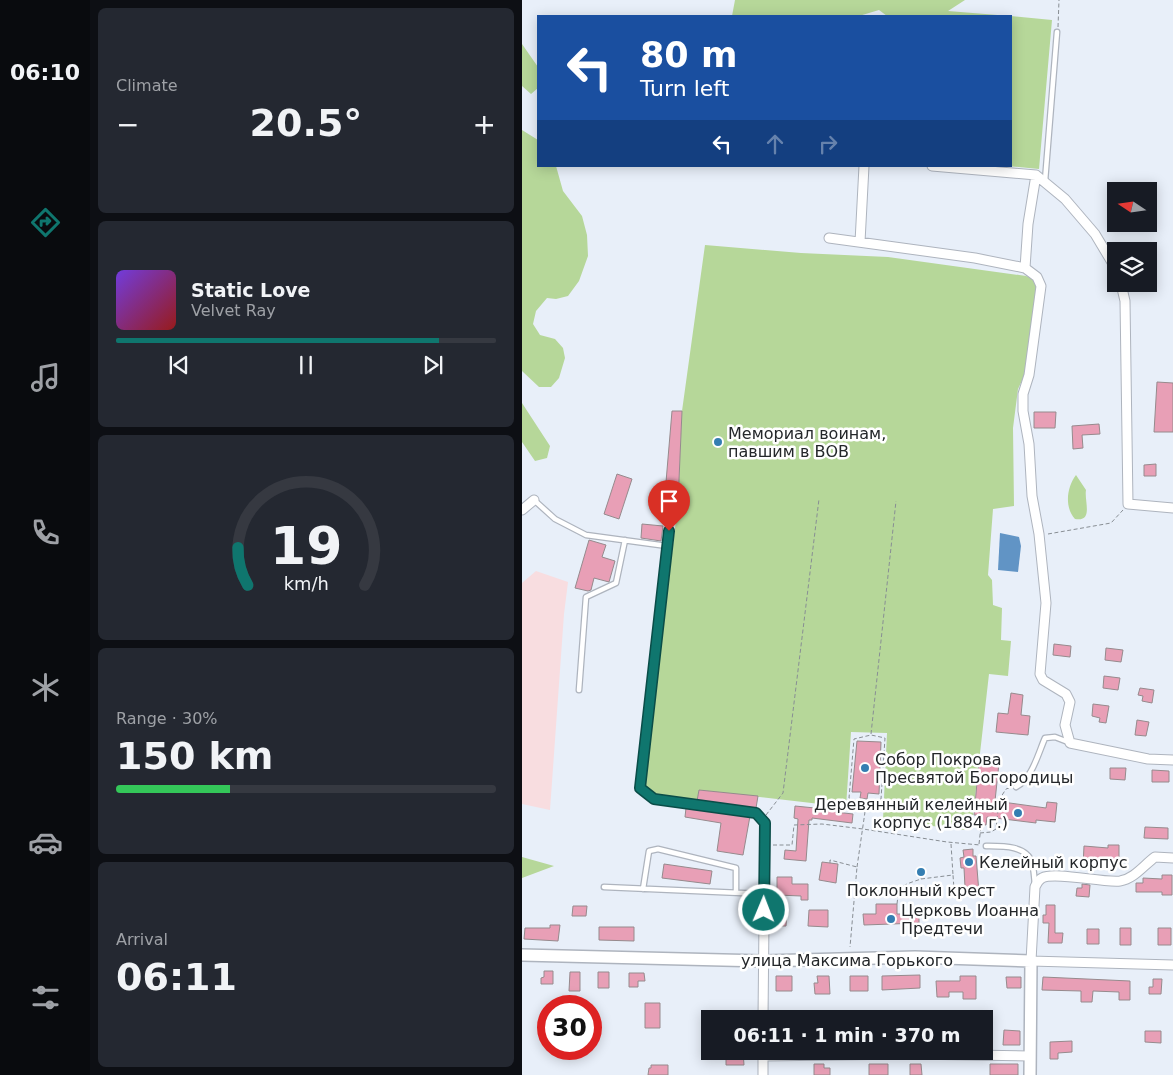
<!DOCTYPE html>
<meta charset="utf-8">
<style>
body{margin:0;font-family:"DejaVu Sans",sans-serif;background:#242831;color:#f1f3f6;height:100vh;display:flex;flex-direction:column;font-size:19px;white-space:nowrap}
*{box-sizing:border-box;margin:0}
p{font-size:16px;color:#9ea1a6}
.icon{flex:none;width:28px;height:28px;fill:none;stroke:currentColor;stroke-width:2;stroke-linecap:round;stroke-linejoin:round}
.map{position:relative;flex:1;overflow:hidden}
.sheet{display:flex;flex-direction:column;gap:8px;padding:8px;background:#0d0f14;width:432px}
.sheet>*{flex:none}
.hud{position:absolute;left:15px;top:15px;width:475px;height:152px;border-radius:0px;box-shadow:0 2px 12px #0003;background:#1a4fa0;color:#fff;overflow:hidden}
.needle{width:32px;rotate:283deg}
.controls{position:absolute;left:585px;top:182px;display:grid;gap:10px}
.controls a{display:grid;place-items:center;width:50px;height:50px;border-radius:0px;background:#171b24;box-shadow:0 2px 12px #0003;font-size:25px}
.speed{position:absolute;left:15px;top:995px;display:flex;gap:10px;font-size:25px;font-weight:700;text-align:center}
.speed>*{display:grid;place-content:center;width:65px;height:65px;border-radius:50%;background:#171b24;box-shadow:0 2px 12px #0003;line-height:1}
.speed .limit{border:8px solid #d22;background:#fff;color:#111}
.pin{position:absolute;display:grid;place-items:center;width:42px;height:42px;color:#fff;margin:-51px -21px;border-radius:50% 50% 50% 0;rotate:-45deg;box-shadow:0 0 5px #0007}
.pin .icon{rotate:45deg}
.me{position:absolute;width:55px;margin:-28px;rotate:1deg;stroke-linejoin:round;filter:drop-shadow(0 0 4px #0008)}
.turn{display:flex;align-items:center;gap:18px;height:105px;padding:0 20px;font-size:22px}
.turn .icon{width:65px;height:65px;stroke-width:2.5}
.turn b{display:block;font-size:35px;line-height:42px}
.lanes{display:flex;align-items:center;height:48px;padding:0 20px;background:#0003;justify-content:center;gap:25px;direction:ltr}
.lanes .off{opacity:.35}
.big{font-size:38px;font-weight:700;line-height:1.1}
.sheet .tile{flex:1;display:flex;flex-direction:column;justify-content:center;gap:8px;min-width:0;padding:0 18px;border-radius:8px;background:#242831}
.sheet .dial{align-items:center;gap:0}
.dial svg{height:130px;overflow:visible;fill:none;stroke:#363941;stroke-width:7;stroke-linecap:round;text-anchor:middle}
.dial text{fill:#f1f3f6;stroke:none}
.song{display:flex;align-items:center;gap:15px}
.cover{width:60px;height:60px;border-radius:8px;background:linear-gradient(135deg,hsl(260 70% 55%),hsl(0 70% 35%))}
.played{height:5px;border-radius:2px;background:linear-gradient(90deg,#0f766e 85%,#363941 85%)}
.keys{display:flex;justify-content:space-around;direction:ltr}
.heat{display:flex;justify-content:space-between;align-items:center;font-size:28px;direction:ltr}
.charge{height:8px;border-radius:4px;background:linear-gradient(90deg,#34c759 30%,#363941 0)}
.trip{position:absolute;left:179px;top:1010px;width:292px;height:50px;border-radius:0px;background:#171b24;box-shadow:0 2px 12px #0003;font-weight:700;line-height:50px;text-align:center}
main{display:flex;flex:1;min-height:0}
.dock{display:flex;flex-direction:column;width:90px;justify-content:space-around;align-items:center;background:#090b0e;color:#9ea1a6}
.dock .icon{width:35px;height:35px}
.dock .active{color:#0f766e}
.dock b{font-size:22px;color:#f1f3f6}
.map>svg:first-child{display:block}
</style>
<main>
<nav class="dock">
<b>06:10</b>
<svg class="icon active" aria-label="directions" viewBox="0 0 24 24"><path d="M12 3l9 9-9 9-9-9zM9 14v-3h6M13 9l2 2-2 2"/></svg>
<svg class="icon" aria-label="music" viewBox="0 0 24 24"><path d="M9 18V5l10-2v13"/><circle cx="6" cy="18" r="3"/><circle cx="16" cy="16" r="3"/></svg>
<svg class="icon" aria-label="phone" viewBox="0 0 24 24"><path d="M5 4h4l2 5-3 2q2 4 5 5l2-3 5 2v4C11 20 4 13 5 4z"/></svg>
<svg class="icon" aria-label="climate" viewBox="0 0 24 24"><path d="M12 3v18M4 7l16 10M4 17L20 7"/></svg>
<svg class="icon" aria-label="car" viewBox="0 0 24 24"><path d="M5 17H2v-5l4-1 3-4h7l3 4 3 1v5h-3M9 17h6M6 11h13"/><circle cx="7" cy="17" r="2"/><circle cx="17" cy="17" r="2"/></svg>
<svg class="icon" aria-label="filters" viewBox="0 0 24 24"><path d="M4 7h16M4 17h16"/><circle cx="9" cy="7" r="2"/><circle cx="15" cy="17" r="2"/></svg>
</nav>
<section class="sheet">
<div class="tile"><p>Climate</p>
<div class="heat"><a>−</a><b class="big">20.5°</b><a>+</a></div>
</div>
<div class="tile">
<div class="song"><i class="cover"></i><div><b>Static Love</b><p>Velvet Ray</p></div></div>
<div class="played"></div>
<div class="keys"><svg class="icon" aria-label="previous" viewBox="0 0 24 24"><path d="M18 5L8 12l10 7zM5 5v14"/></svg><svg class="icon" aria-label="pause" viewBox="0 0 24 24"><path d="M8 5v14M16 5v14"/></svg><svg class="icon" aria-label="next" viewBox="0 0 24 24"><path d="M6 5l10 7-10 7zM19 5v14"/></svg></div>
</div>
<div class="tile dial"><svg viewBox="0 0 100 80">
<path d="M14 69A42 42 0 1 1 86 69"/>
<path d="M14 69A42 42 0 0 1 8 46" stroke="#0f766e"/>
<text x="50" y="56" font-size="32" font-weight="700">19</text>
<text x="50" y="72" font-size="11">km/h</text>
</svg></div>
<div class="tile"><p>Range · 30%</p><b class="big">150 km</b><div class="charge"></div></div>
<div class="tile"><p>Arrival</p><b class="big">06:11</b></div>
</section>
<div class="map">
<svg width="651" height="1075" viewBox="0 0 651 1075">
<rect width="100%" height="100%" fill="#e8eff9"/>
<path fill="#f8dde0" d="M14,571L46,582L42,614L28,810L0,804V583Z"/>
<path fill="#b6d799" d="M213,0H443L426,11L488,16H365L357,10L337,16H210Z
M489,16L530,20L517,169L485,166H489Z
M0,44L16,67V88L9,94L0,86Z
M0,130L16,140V166H34L41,191L60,216L65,235L66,256L57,281L46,296L34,299L25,298L14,311L11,324L18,335L33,339L41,348L43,358L37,378L29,387H17L0,371Z
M183,245L279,253L366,257L504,276L511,279L515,288L505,370L496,389L491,428L492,506L471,509L466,575L470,580L471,605L480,608L479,640L489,641L486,676L467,674L451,815H445L443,830L361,820L365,733L329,732L324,807L177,790L175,801L131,795L122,788L156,503L160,411Z
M0,403L28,446L25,458L13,461L0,442Z
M554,475L564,490C562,501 572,522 553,519C542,507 545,487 554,475Z
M0,857L32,866L0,878Z"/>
<path fill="#6194c5" d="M478,533L497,537L499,546L496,572L476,570Z"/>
<path fill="#e89fb6" stroke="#968a8d" d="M635,382L651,383V432H632Z
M150,411H160L156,503L146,502L147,482H144Z
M512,412H534L533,428H512Z
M577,424L578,434L560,435L561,448L551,449L550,426Z
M634,464V476H622V465Z
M95,474L110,479L97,519L82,514Z
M120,524L141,526L139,541L119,538Z
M67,540L84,545L80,557L93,561L87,582L72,578L69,590L66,591L53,588Z
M532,644L549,646L548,657L531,655Z
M584,648L601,650L599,662L583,660Z
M582,676L598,678L596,690L581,688Z
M618,688L632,690L630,703L620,701L621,696L616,695Z
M489,693L501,695L499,715L508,716L506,735L474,732L476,713L486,714Z
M571,704L587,706L584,723L577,722L578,718L570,716Z
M615,720L627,722L624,736L613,735Z
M335,741L359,742L357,794L346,793L345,799L338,798L339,792H330Z
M457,761L477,763L473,801L524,808L525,802L535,803L533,822L514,820V823L465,817L464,825L455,824L456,815H452Z
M588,768H604L603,780L588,779Z
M630,770L647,771V782H630Z
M177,790L236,796L234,808L175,801Z
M273,806L313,810V812L331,814L330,823L290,818V820H287L284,861L262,859L263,850L274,851L276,819L272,818Z
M164,808L228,816L221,855L195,851L199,823L163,817Z
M623,827L646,828V839L622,838Z
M586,845H597V864L574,863V867L561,866L562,846L586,848Z
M451,849V856H454L457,893H448V887H443L442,868H439L438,858L442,857L441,850Z
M300,862L316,864L314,883L297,880Z
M142,864L190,871L188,884L140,878Z
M640,875H650V895H640V892H614V883H621V878L640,879Z
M255,877H270V884H286V900H279V896L255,895Z
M560,884L568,885L567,897L554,896L555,888H560Z
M354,904H375V914H397V923L342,925L341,914H354Z
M524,905H533V933H541L540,943H526L527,923H521V915H524Z
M51,906H65L64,916H50Z
M255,910H265L264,926H255Z
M287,910H306V927L286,926Z
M28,925H38L36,941L2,939L3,928H28Z
M77,927H112V941L77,940Z
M598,928H609V945H598Z
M636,928H649V945H636Z
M565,929H577V944H565Z
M22,971H31V984H19V978L22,977Z
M48,972H58V991H47Z
M76,972H87V988H76Z
M107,973H122L123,981H116V987H107Z
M398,975V988L360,990V976Z
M254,976H270V991H254Z
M295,976H307L308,994H293L292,983H296Z
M328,976H346V991H328Z
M438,976H454V999H441V992H427V997H415L414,981H438Z
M484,977H499V988H485Z
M521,977L608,981V1000H597V992L571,991L570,1002H559V991L520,990Z
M631,979H640L639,994H627V987H631Z
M123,1003H138V1028H123Z
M482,1030L498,1031V1045H481Z
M623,1031H639V1043L623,1042Z
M550,1041V1052L536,1053V1059H528V1042Z
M204,1051H221L222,1065H204Z
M292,1064H302V1068H308V1075H292Z
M347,1064H366V1075H347Z
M388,1064H399L400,1075H388Z
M468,1064H496V1075H468Z
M129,1065H146V1075H126L127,1068H129Z"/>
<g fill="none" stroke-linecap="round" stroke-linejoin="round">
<defs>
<path id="service" d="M523,181L535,32
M12,500L33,519L64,535L145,546
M149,516L118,788L131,799L234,813L243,823
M57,690L64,597L94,583L103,540
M494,787C510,779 516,754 523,738L533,737L546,742
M464,846C479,846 505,845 510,863C512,869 512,877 513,884
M82,887L243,894
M121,889L127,851L136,849L214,868V892"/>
<path id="minor" d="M410,166L514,175L543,199L573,234L594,269
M307,238L453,258L503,268L515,277L519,286L507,375L501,394V411L507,444L510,496L517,534L524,603L518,674L521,680L544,694L548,702L543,725L548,743L626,759L651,760
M338,242L342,166
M503,268L506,224L514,175
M599,284L603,301L606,504L651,508
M0,510L12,500
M651,858L633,857C622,865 612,879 598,881C580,883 533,871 520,878C516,880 515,883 513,887L509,961L651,965
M241,1019L243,823
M241,1056L387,1054L508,1056
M241,1075V1051"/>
<path id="tertiary" d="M0,955L241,961L393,957L509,961L508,1075"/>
</defs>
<use href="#service" stroke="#aeb4be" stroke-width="7"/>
<use href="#minor" stroke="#aeb4be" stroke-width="11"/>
<use href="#tertiary" stroke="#aeb4be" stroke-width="14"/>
<path stroke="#888e94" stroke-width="1" stroke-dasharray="4 2.5" stroke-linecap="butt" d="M536,27L537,0
M526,534L589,523L601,510
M349,734L374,501
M244,815L261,793L297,499
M458,833L469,832L474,829L477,800L484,789L487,788
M429,844L431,875
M457,844L459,826
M251,845H270L272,825L300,824L341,829L425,842L458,845
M308,863V860L335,867L328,947
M335,867L344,805L359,799L363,738L349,735L332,739L327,798L344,805
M399,879L431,875L432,889L441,888
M375,904C377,884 382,885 399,879V872"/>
<use href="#service" stroke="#fff" stroke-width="4.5"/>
<use href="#minor" stroke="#fff" stroke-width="9"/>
<use href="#tertiary" stroke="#fff" stroke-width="11"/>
</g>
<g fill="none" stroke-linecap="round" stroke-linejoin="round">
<defs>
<path id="route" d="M147,531L118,788L132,799L234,813L243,823L242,910"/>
</defs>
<use href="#route" stroke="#0a4d48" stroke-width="12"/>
<use href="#route" stroke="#0f766e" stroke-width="9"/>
</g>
<g fill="#347eb2" stroke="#fff" stroke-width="2">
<circle cx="196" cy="442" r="5"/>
<circle cx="343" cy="768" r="5"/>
<circle cx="496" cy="813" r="5"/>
<circle cx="447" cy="862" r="5"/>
<circle cx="399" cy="872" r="5"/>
<circle cx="369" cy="919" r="5"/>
</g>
<g text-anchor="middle" stroke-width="5" stroke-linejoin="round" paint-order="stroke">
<g font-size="16" fill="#24272a" stroke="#fff" text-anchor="start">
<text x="206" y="439">Мемориал воинам,<tspan x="206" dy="18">павшим в ВОВ</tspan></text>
<text x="353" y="765">Собор Покрова<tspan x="353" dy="18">Пресвятой Богородицы</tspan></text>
<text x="486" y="810" text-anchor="end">Деревянный келейный<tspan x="486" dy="18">корпус (1884 г.)</tspan></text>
<text x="457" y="868">Келейный корпус</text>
<text x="399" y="896" text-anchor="middle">Поклонный крест</text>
<text x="379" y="916">Церковь Иоанна<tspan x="379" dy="18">Предтечи</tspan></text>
</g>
<g font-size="16" fill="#24272a" stroke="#fff">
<text x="325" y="966">улица Максима Горького</text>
</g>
</g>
</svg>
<div class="controls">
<a><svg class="needle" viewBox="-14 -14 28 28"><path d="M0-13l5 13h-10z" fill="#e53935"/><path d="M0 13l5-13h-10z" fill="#9ea1a6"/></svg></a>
<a><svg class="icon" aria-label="layers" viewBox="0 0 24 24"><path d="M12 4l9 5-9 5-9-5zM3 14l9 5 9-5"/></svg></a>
</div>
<div class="speed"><div class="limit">30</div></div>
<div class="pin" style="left:147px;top:531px;background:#d93025"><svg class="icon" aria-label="arrive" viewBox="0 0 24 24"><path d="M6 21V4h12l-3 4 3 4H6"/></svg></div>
<svg class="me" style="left:242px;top:910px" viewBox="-20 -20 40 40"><circle r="17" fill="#0f766e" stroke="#fff" stroke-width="3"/><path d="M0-11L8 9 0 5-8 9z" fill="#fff"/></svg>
<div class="trip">06:11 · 1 min · 370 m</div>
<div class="hud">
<div class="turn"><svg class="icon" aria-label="left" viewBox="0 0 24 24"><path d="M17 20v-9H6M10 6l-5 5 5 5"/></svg><div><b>80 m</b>Turn left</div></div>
<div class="lanes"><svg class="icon" aria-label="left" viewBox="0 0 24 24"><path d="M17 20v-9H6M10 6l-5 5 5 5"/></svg><svg class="icon off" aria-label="ahead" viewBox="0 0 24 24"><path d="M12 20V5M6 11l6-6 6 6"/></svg><svg class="icon off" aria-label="right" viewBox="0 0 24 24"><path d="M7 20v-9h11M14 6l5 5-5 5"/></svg></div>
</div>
</div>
</main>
